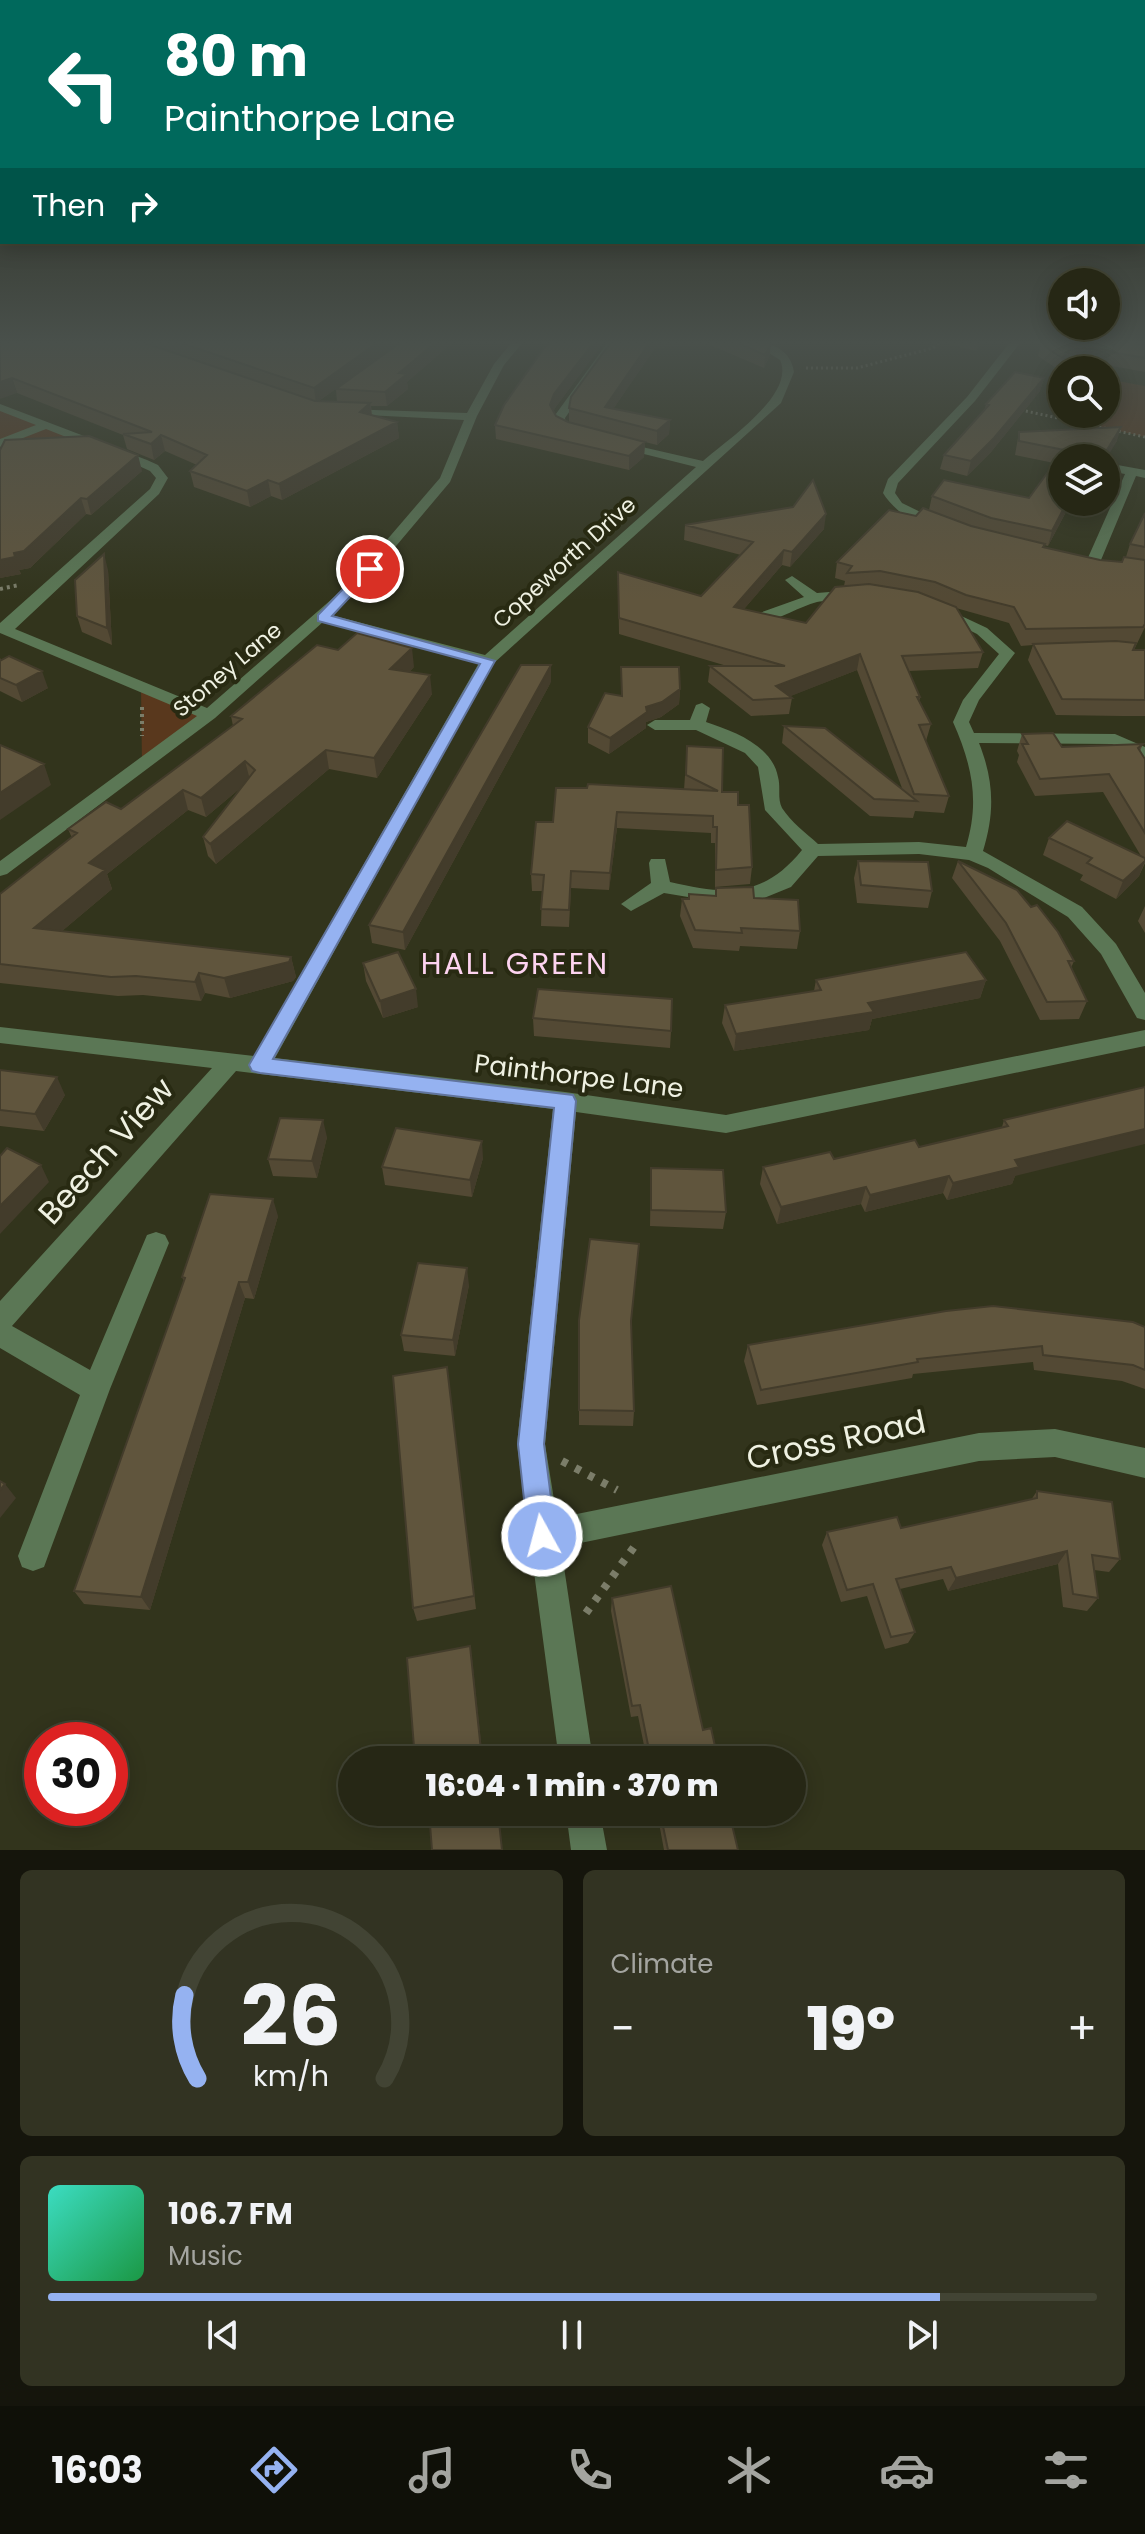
<!DOCTYPE html>
<meta charset="utf-8">
<style>
body{margin:0;font-family:Poppins,sans-serif;background:#323322;color:#f1f3f6;height:100vh;display:flex;flex-direction:column;font-size:30px;white-space:nowrap}
*{box-sizing:border-box;margin:0}
p{font-size:26px;color:#a4a5a0}
.icon{flex:none;width:44px;height:44px;fill:none;stroke:currentColor;stroke-width:2;stroke-linecap:round;stroke-linejoin:round}
.map{position:relative;height:1850px;overflow:hidden}
.sheet{display:flex;flex-direction:column;gap:20px;padding:20px;background:#15150c;flex:1}
.sheet>*{flex:none}
.hud{position:absolute;left:0px;top:0px;width:1146px;height:244px;box-shadow:0 4px 20px #0003,0 0 0 2px #424434;background:#00695c;color:#fff;overflow:hidden}
.controls{position:absolute;left:1048px;top:268px;display:grid;gap:16px}
.controls a{display:grid;place-items:center;width:72px;height:72px;border-radius:50%;background:#262715;box-shadow:0 4px 20px #0003,0 0 0 2px #424434;font-size:40px}
.speed{position:absolute;left:24px;top:1722px;display:flex;gap:16px;font-size:40px;font-weight:700;text-align:center}
.speed>*{display:grid;place-content:center;width:104px;height:104px;border-radius:50%;background:#262715;box-shadow:0 4px 20px #0003,0 0 0 2px #424434;line-height:1}
.speed .limit{border:12px solid #d22;background:#fff;color:#111}
.pin{position:absolute;display:grid;place-items:center;width:68px;height:68px;color:#fff;margin:-34px;border:4px solid #fff;border-radius:50%;box-shadow:0 2px 8px #0007}
.me{position:absolute;width:88px;margin:-44px;rotate:353deg;stroke-linejoin:round;filter:drop-shadow(0 0 6px #0008)}
.turn{display:flex;align-items:center;gap:28px;height:168px;padding:0 32px;font-size:36px}
.turn .icon{width:104px;height:104px;stroke-width:2.5}
.turn b{display:block;font-size:56px;line-height:68px}
.then{display:flex;align-items:center;height:76px;padding:0 32px;background:#0003;gap:16px;font-size:30px}
.big{font-size:60px;font-weight:800;line-height:1.1}
.sheet .widget{flex:1;display:flex;flex-direction:column;justify-content:center;gap:12px;min-width:0;padding:0 28px;border-radius:12px;background:#323322}
.sheet .dial{align-items:center;gap:0}
.dial svg{height:208px;overflow:visible;fill:none;stroke:#424434;stroke-width:7;stroke-linecap:round;text-anchor:middle}
.dial text{fill:#f1f3f6;stroke:none}
.song{display:flex;align-items:center;gap:24px}
.cover{width:96px;height:96px;border-radius:12px;background:linear-gradient(135deg,hsl(170 70% 55%),hsl(140 70% 35%))}
.played{height:8px;border-radius:4px;background:linear-gradient(90deg,#95b2f1 85%,#424434 85%)}
.keys{display:flex;justify-content:space-around;direction:ltr}
.heat{display:flex;justify-content:space-between;align-items:center;font-size:44px;direction:ltr}
.sheet .tiles{flex:1;display:grid;gap:20px;grid-template-columns:1fr 1fr}
.widget:last-child{grid-column:span 2}
.trip{position:absolute;left:338px;top:1746px;width:468px;height:80px;border-radius:40px;background:#262715;box-shadow:0 4px 20px #0003,0 0 0 2px #424434;font-weight:800;line-height:80px;text-align:center}
.dock{display:flex;height:128px;justify-content:space-around;align-items:center;background:#0f1008;color:#a4a5a0}
.dock .icon{width:56px;height:56px}
.dock .active{color:#95b2f1}
.dock b{font-size:36px;color:#f1f3f6}
.map>svg:first-child{display:block}
</style>
<div class="map">
<svg width="1145" height="1850" viewBox="0 0 1145 1850">
<rect width="100%" height="100%" fill="#32341c"/>
<path fill="#59381d" d="M1106,379L1145,386V437L1059,417L1062,413L1106,414Z
M0,407L91,442L0,448Z
M141,688L209,715L142,766Z"/>
<g fill="none" stroke-linecap="round" stroke-linejoin="round">
<path stroke="#7b7d69" stroke-width="3" stroke-dasharray="2 3" stroke-linecap="butt" d="M806,368H857L933,348L941,342
M1021,410L1145,437"/>
<path stroke="#7b7d69" stroke-width="4" stroke-dasharray="3 4" stroke-linecap="butt" d="M0,589L19,585
M142,707V736"/>
<path stroke="#7b7d69" stroke-width="8" stroke-dasharray="6 9" stroke-linecap="butt" d="M562,1461L617,1490
M586,1613L634,1547"/>
<path fill="#5b7755" fill-rule="evenodd" d="M512,342H523L504,365L477,416L450,482L359,590L331,615L485,655L696,467L616,447V441L703,461C726,441 796,394 780,360L752,342C772,342 791,350 794,372L781,403L494,663L275,1058L565,1092L726,1115L1145,1030V1046L726,1133L576,1112L545,1444L557,1518L979,1433L1055,1429L1145,1448V1478L1055,1457L979,1461L561,1547L593,1760H559L517,1444L553,1109L236,1071L12,1326L90,1370L147,1235L156,1232L165,1235L169,1243L110,1389L48,1556L44,1567L33,1571L22,1567L18,1556L80,1395L0,1348V1301L212,1068L0,1043V1027L254,1056L479,663L323,622L215,718L7,874L0,876V861L197,716L0,633V623L150,489L156,478L150,471L139,466L46,429L0,447V439L36,425L0,411V404L147,460L158,465L168,478L159,494L15,629L207,708L349,584L440,478L464,420L347,414L343,413V409L467,413L494,364Z
M608,342H618L565,418L566,424L584,434L578,438L557,428L553,418Z
M1010,342H1021L975,401L898,483L895,493L902,503L943,523V529C921,531 893,510 883,493L888,479L967,397Z
M1071,342H1095L1145,351V357Z
M1112,464L1145,470V478L1136,476L1101,560L1094,564L1087,560L1125,474L1108,471V465Z
M792,576L817,593L854,590L861,594C850,603 831,599 817,602C797,607 774,624 754,621V615L804,597L785,580Z
M940,606L987,628L1015,653L979,700L969,722L974,733L1115,734L1145,747V758L1112,744L979,743C994,781 995,812 983,851L1082,907L1116,944L1145,993V1020L1137,1018L1101,954L1068,917L988,868L969,860L919,854L818,856L791,887L764,898L724,903L664,893L631,911L621,904L651,883L649,863L651,859H665L670,882C727,895 763,898 802,850L765,810L758,767L745,753L696,730H655L647,725L655,720H690L696,705L702,703L710,708L706,722C733,731 772,745 778,777C781,788 777,798 782,808C791,822 806,833 818,844L919,842L966,847C980,801 972,765 953,722L963,700L999,654L977,634L935,613L933,610Z
M566,1812H600L607,1850H571Z"/>
</g>
<path fill="#534934" d="M0,342H400L319,401L337,402L336,389L401,342H453L407,382L408,389L387,406H371L372,415L397,422L399,438L282,500L271,496L250,507L194,487L190,471L197,465L165,451L154,460L127,449L123,435L17,393Z
M551,342H604L555,408L553,412L556,416L568,422L641,441L569,422V408L611,342H777L776,344L770,343L771,344L769,357L764,368L708,344L655,348L613,409L670,420L669,434L657,445L645,442L644,457L629,470L496,439L495,425Z
M941,342H983L976,351Z
M1043,342H1087L1086,348L1075,360L1068,359L1059,370L1038,356L1041,344Z
M1117,342H1145V372L1107,365L1111,352Z
M1044,378L1040,391L991,452L967,476L940,469L944,455L985,409L986,404Z
M1019,432L1117,441L1062,502H1081L1075,511L1067,510L1048,546L1044,545V548L1100,560L1122,562L1126,557L1130,544L1145,513V627L1134,650H1145V716H1122L1056,715L1028,660L1033,645L1021,646L1009,623L956,608L983,652L978,668L909,671L920,697L919,702L931,724L926,741L949,796L944,813L915,811L913,818L870,816L782,743L784,726L902,788L857,670L790,696L792,698L789,714L751,716L708,682L710,666H727L619,634L618,572L701,596L741,555L684,540L685,525L824,529L790,567L782,565L744,609L806,623L844,586L845,581L835,578L837,562L929,510L932,496L1029,498L1054,463L1015,455Z
M0,450L142,471L91,515L86,514L30,568L19,570L21,574L0,578Z
M108,570L112,645L82,632L77,616Z
M0,658L1,660L48,688L22,702L0,691Z
M414,667L409,672L432,694L377,778L329,769L216,864L208,856L203,837L244,785L206,817L188,810L107,874L112,889L62,931L291,957L296,977L293,981L230,998L205,993L201,1001L143,995L118,996L0,983V894L72,838L68,829L121,809L233,726L231,716Z
M621,667L680,689L679,704L661,717L646,722V728L609,754L588,743V727L621,696Z
M551,682L405,950L372,943L369,925Z
M1022,734L1062,747L1143,744L1140,751L1145,759V863L1139,876L1116,899L1080,880L1083,875L1043,855L1049,838L1141,856L1103,792L1035,796L1017,762L1019,755L1017,751Z
M687,746L722,792L738,805L752,867L750,884L715,887V843H711V833L617,828L609,890L571,888L569,927L541,926L542,891H532L531,874L553,822L684,790Z
M858,861L932,891L928,908L857,903L854,878Z
M958,861L1074,961L1071,968L1087,1001L1079,1019L1040,1020L1000,941L952,878Z
M716,888L754,898L800,931L797,949L740,946L739,951L693,948L680,916L682,899L715,896Z
M1145,906V933L1138,921Z
M363,963L418,1007L383,1018L366,981Z
M816,980H986L980,998L872,1019L869,1030L734,1051L722,1023L725,1005L814,991Z
M533,1018L671,1031L670,1048L534,1036Z
M0,1070L65,1095L44,1131L0,1126Z
M1145,1087L1015,1176L1012,1184L947,1200L943,1193L865,1212L861,1204L777,1224L760,1184L763,1167L834,1159L919,1147L1002,1127L1004,1120Z
M327,1137L317,1178L273,1176L268,1159Z
M483,1158L472,1197L385,1185L382,1167Z
M651,1168L726,1212L723,1229L650,1226Z
M278,1216L254,1299L245,1298L150,1610L84,1604L74,1591L184,1281L182,1277Z
M469,1285L455,1356L404,1351L401,1335Z
M579,1320L631,1326L634,1411L633,1426L579,1425Z
M1145,1327V1389L1122,1381L1034,1370L1033,1362L913,1374L912,1378L757,1405L744,1361L748,1345Z
M447,1367L476,1609L417,1621L413,1608Z
M1037,1491L1120,1559L1109,1572L1094,1570L1098,1598L1087,1611L1063,1607L1058,1564L948,1591L943,1579L900,1589L915,1632L908,1643L885,1649L867,1596L841,1602L822,1545L827,1532L901,1528L1031,1500Z
M612,1598L703,1730L718,1760H647L638,1716L631,1717L611,1611Z
M657,1812H729L738,1850H664Z"/>
<path fill="#433c2b" d="M378,342H400L316,403L314,388Z
M436,342H453L407,382L408,389L387,406L385,392L399,373Z
M594,342H604L555,408L550,419V405L554,394Z
M650,342H708V344L655,348L607,418L605,407Z
M978,342H983L976,351Z
M1083,342H1087L1086,348L1075,360L1079,348Z
M771,344L769,357L764,368L765,355Z
M1071,347L1068,359L1059,370L1062,358Z
M12,378L17,393L0,399V382Z
M1044,378L1040,391L991,452L967,476L971,461Z
M370,403L372,419L360,412Z
M670,420L669,434L657,445V431Z
M397,422L399,438L282,500L279,484Z
M1121,427L1117,441L1106,459L1102,458Z
M161,435L165,451L154,460L151,444Z
M645,442L644,457L629,470V456Z
M138,455L142,471L91,515L87,499Z
M268,480L271,496L250,507L247,491Z
M81,498L86,514L30,568L19,570L21,574L0,578V560L14,553Z
M1067,502H1069L1067,510L1048,546L1052,531Z
M826,514L824,529L790,567L792,552Z
M784,550L782,565L732,623L734,607Z
M104,554L108,570L112,645L107,628Z
M412,648L414,667L392,687L390,669Z
M860,654L857,670L786,698L776,686Z
M551,665V682L405,950L403,932Z
M42,671L48,688L22,702L16,685Z
M430,675L432,694L377,778L374,758Z
M680,689L679,704L661,717L646,722V728L609,754L610,738L646,707Z
M326,750L329,769L216,864L210,844Z
M245,761L250,780L206,817L201,798Z
M44,764L51,785L0,820V793Z
M183,790L188,810L107,874L112,889L42,948L34,928L89,863Z
M617,812V828L609,890L610,873Z
M1145,861L1139,876L1116,899L1123,881Z
M291,957L296,977L293,981L230,998L224,978Z
M199,973L205,993L201,1001L195,982Z
M986,980L980,998L872,1019L869,1030L734,1051L736,1034L868,1003Z
M416,989L418,1007L383,1018L380,1001Z
M57,1077L65,1095L44,1131L35,1114Z
M323,1120L327,1137L317,1178L312,1161Z
M1145,1129V1144L1015,1176L1012,1184L947,1200L953,1183L1015,1160Z
M482,1141L483,1158L472,1197L470,1180Z
M41,1165L49,1182L0,1234V1206Z
M949,1176L943,1193L865,1212L870,1195Z
M866,1187L861,1204L777,1224L781,1207Z
M273,1199L278,1216L254,1299L248,1282Z
M467,1268L469,1285L455,1356L453,1340Z
M239,1282L245,1298L150,1610L141,1597Z
M5,1484L16,1498L0,1518V1490Z
M1067,1551L1058,1564L948,1591L956,1578Z
M470,1646L472,1658L483,1760H482Z"/>
<path fill="#60553d" stroke="#433c2b" stroke-width="2" d="M0,342H142L315,401L370,403L360,412L397,422L279,484L268,480L247,491L190,471L207,455L161,435L151,444L123,434L152,432L12,378L0,382Z
M178,342H378L314,388Z
M401,342H436L399,373L407,374L385,392L336,389Z
M551,342H594L554,394L550,405L556,416L568,422L645,442L629,456L495,425L504,405L544,348Z
M611,342H650L605,407L670,420L657,431L569,408L571,397Z
M736,342H769L771,344L765,355Z
M1043,342H1083L1079,348L1071,347L1062,358L1041,344Z
M1117,342H1127L1145,345V358L1111,352Z
M1015,372L1044,378L994,438L971,461L944,455L989,405L986,404Z
M1121,427L1102,458H1062V502H1067L1052,531L991,518L932,496L944,480L1029,498L1064,450L1019,441V432Z
M89,436L138,455L87,499L81,498L24,551L14,553L15,557L0,560V450L5,440Z
M813,480L826,514L792,552L784,550L734,607L806,623L835,587L869,584L918,592L956,607L983,652L902,656L920,697H917L931,724L919,725L949,796L914,794L860,654L776,686L792,698L753,700L710,666H785L619,618L618,572L701,596L753,542L685,525L793,507Z
M923,508L971,526L1045,544L1043,547L1100,560L1122,562L1124,557L1145,560V624L1143,627L1026,629L1014,607L966,595L935,582L880,571L847,573L852,566L837,562L889,510L916,516Z
M1145,513V547L1130,544Z
M104,554L107,628L77,616L75,580Z
M357,633L412,648L390,669L430,675L374,758L326,750L210,844L203,837L255,770L245,761L201,798L183,790L89,863L105,870L34,928L291,957L289,962L224,978L199,973L195,982L136,976L111,977L0,964V894L77,833L68,829L106,802L121,809L242,719L231,716L317,645L338,650Z
M1116,641L1136,643L1133,650H1145V700L1062,699L1033,644Z
M9,656L42,671L16,685L0,678V661Z
M521,665H551L403,932L369,925Z
M621,667H679L680,689L662,702L646,707L647,712L610,738L588,727L605,693L622,696Z
M784,726L825,728L917,801L874,799Z
M1053,733L1062,747L1143,744L1138,748L1145,759V833L1109,774L1040,779L1022,744H1028L1022,734Z
M0,745L44,764L0,793Z
M687,746L723,748L722,792H738V805H749L752,867L716,870L717,827H713V816L617,812L610,873L571,871L569,910L541,909L544,875L531,874L536,822H553L556,788H587L588,784L718,791L686,775Z
M1067,821L1145,858V861L1123,881L1087,863L1092,858L1049,838Z
M858,861L928,862L932,891L861,885Z
M958,861L1017,890L1031,907L1037,905L1058,932L1074,961H1068L1087,1001L1047,1002L1006,923Z
M753,887L754,898L798,900L800,931L741,928L742,933L695,930L682,899H689V894L716,896V888Z
M398,952L416,989L380,1001L363,963Z
M966,952L986,980L868,1003L874,1012L736,1034L725,1005L821,990L816,980Z
M538,989L672,999L671,1031L533,1018Z
M0,1070L57,1077L35,1114L0,1110Z
M1145,1087V1129L1015,1160L1019,1167L953,1183L949,1176L870,1195L866,1187L781,1207L763,1167L830,1152L834,1159L915,1140L919,1147L1008,1126L1004,1120Z
M280,1118L323,1120L312,1161L268,1159Z
M396,1128L482,1141L470,1180L382,1167Z
M7,1148L41,1165L0,1206V1156Z
M651,1168L723,1170L726,1212L651,1210Z
M210,1194L273,1199L248,1282H239L141,1597L74,1591L185,1278L182,1277Z
M590,1239L639,1244L631,1321L634,1411L579,1410V1320Z
M418,1263L467,1268L453,1340L401,1335Z
M993,1306L1133,1322L1145,1327V1370L1133,1365L1043,1355L1042,1346L917,1359L918,1362L761,1390L748,1345L946,1311Z
M447,1367L474,1596L413,1608L393,1376Z
M0,1481L5,1484L0,1490Z
M1037,1491L1112,1502L1120,1559L1092,1555L1098,1598L1073,1594L1067,1551L956,1578L951,1567L896,1579L915,1632L891,1637L873,1584L847,1590L827,1532L897,1517L901,1528L1037,1498Z
M671,1586L703,1730L711,1728L718,1760H651L640,1705L632,1706L612,1598Z
M470,1646L482,1760H415L407,1658Z
M429,1812H498L502,1850H432Z
M660,1812H729L738,1850H668Z"/>
<linearGradient id="sky" x2="0" y2="1"><stop stop-color="#1c1d0f"/><stop offset="0.57" stop-color="#49504b"/><stop offset="1" stop-color="#49504b" stop-opacity="0"/></linearGradient>
<rect width="1145" height="601" fill="url(#sky)"/>
<path fill="#95b2f1" stroke="#61749d" stroke-width="2" d="M365,566L376,569L332,616L495,661L273,1059L573,1095L576,1101L544,1444L556,1536L552,1546L542,1550L532,1546L528,1536L518,1444L554,1108L260,1073L252,1071L249,1065L480,664L318,621V615Z"/>
<g text-anchor="middle" stroke-width="8" stroke-linejoin="round" paint-order="stroke">
<g font-size="22" fill="#eff1e2" stroke="#282a12">
<text transform="translate(564 562) rotate(-42)" y="8">Copeworth Drive</text>
<text transform="translate(227 669) rotate(-40)" y="8">Stoney Lane</text>
</g>
<g font-size="26" fill="#eff1e2" stroke="#282a12">
<text transform="translate(579 1076) rotate(7)" y="9">Painthorpe Lane</text>
</g>
<g font-size="30" letter-spacing="2" fill="#fdd3f0" stroke="#282a12">
<text x="515" y="974">HALL GREEN</text>
</g>
<g font-size="32" fill="#eff1e2" stroke="#282a12">
<text transform="translate(106 1151) rotate(-48)" y="11">Beech View</text>
<text transform="translate(836 1440) rotate(-12)" y="11">Cross Road</text>
</g>
</g>
</svg>
<div class="controls">
<a><svg class="icon" aria-label="sound" viewBox="0 0 24 24"><path d="M4 9h4l5-4v14l-5-4H4zM17 9q2 3 0 6"/></svg></a>
<a><svg class="icon" aria-label="search" viewBox="0 0 24 24"><circle cx="10" cy="10" r="6"/><path d="M15 15l6 6"/></svg></a>
<a><svg class="icon" aria-label="layers" viewBox="0 0 24 24"><path d="M12 4l9 5-9 5-9-5zM3 14l9 5 9-5"/></svg></a>
</div>
<div class="speed"><div class="limit">30</div></div>
<div class="pin" style="left:370px;top:569px;background:#d93025"><svg class="icon" aria-label="arrive" viewBox="0 0 24 24"><path d="M6 21V4h12l-3 4 3 4H6"/></svg></div>
<svg class="me" style="left:542px;top:1536px" viewBox="-20 -20 40 40"><circle r="17" fill="#95b2f1" stroke="#fff" stroke-width="3"/><path d="M0-11L8 9 0 5-8 9z" fill="#fff"/></svg>
<div class="trip">16:04 · 1 min · 370 m</div>
<div class="hud">
<div class="turn"><svg class="icon" aria-label="left" viewBox="0 0 24 24"><path d="M17 20v-9H6M10 6l-5 5 5 5"/></svg><div><b>80 m</b>Painthorpe Lane</div></div>
<div class="then">Then<svg class="icon" aria-label="right" viewBox="0 0 24 24"><path d="M7 20v-9h11M14 6l5 5-5 5"/></svg></div>
</div>
</div>
<section class="sheet">
<div class="tiles">
<div class="widget dial"><svg viewBox="0 0 100 80">
<path d="M14 69A42 42 0 1 1 86 69"/>
<path d="M14 69A42 42 0 0 1 9 37" stroke="#95b2f1"/>
<text x="50" y="56" font-size="32" font-weight="700">26</text>
<text x="50" y="72" font-size="11">km/h</text>
</svg></div>
<div class="widget"><p>Climate</p>
<div class="heat"><a>−</a><b class="big">19°</b><a>+</a></div>
</div>
<div class="widget">
<div class="song"><i class="cover"></i><div><b>106.7 FM</b><p>Music</p></div></div>
<div class="played"></div>
<div class="keys"><svg class="icon" aria-label="previous" viewBox="0 0 24 24"><path d="M18 5L8 12l10 7zM5 5v14"/></svg><svg class="icon" aria-label="pause" viewBox="0 0 24 24"><path d="M8 5v14M16 5v14"/></svg><svg class="icon" aria-label="next" viewBox="0 0 24 24"><path d="M6 5l10 7-10 7zM19 5v14"/></svg></div>
</div>
</div>
</section>
<nav class="dock">
<b>16:03</b>
<svg class="icon active" aria-label="directions" viewBox="0 0 24 24"><path d="M12 3l9 9-9 9-9-9zM9 14v-3h6M13 9l2 2-2 2"/></svg>
<svg class="icon" aria-label="music" viewBox="0 0 24 24"><path d="M9 18V5l10-2v13"/><circle cx="6" cy="18" r="3"/><circle cx="16" cy="16" r="3"/></svg>
<svg class="icon" aria-label="phone" viewBox="0 0 24 24"><path d="M5 4h4l2 5-3 2q2 4 5 5l2-3 5 2v4C11 20 4 13 5 4z"/></svg>
<svg class="icon" aria-label="climate" viewBox="0 0 24 24"><path d="M12 3v18M4 7l16 10M4 17L20 7"/></svg>
<svg class="icon" aria-label="car" viewBox="0 0 24 24"><path d="M5 17H2v-5l4-1 3-4h7l3 4 3 1v5h-3M9 17h6M6 11h13"/><circle cx="7" cy="17" r="2"/><circle cx="17" cy="17" r="2"/></svg>
<svg class="icon" aria-label="filters" viewBox="0 0 24 24"><path d="M4 7h16M4 17h16"/><circle cx="9" cy="7" r="2"/><circle cx="15" cy="17" r="2"/></svg>
</nav>
